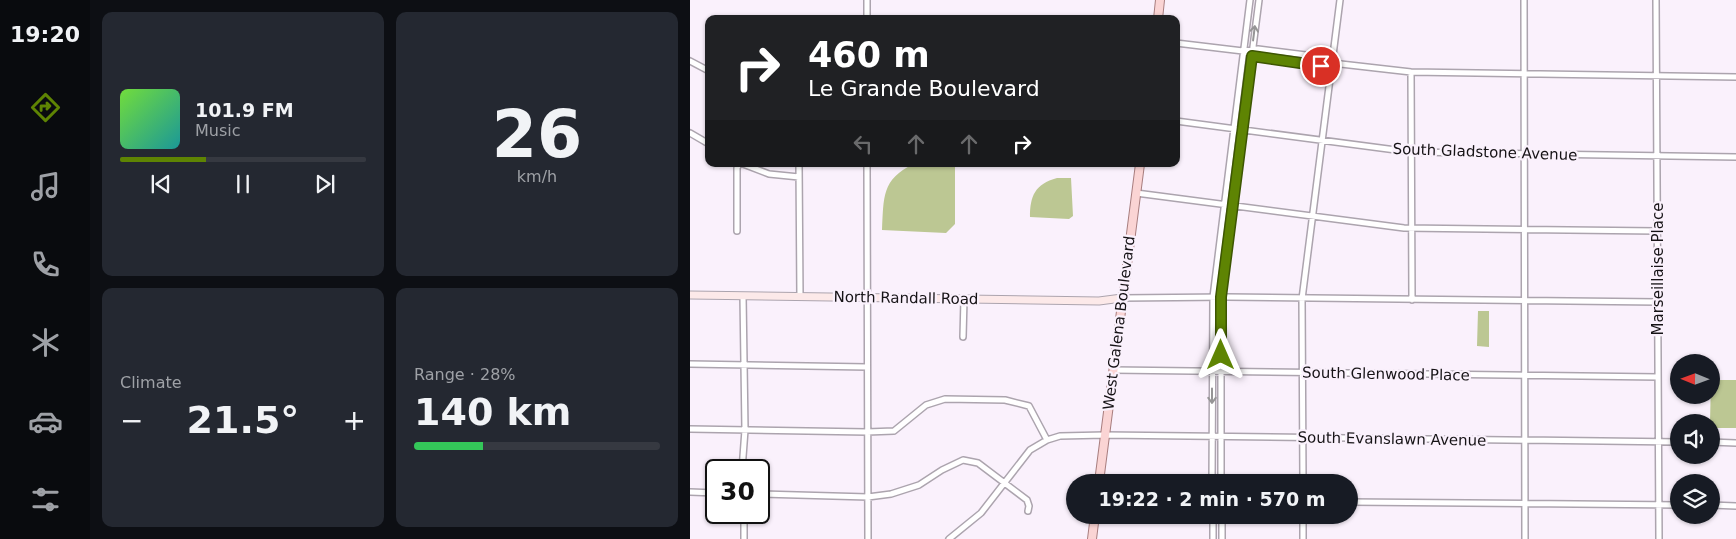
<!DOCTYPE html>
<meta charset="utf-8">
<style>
body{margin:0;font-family:"DejaVu Sans",sans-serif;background:#242831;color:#f1f3f6;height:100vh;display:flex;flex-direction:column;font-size:19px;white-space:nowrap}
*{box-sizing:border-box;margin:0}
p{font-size:16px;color:#9ea1a6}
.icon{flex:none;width:28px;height:28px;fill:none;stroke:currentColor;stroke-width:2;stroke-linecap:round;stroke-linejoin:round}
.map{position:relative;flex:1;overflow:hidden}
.side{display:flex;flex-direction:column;gap:12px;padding:12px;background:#0d0f14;width:600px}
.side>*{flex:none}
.banner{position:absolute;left:15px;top:15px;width:475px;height:152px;border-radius:10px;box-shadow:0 1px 4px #0004;background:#202124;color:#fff;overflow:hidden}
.needle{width:32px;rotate:271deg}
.buttons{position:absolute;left:980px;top:354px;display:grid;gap:10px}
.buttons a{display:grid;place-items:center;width:50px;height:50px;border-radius:50%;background:#171b24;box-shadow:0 1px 4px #0004;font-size:25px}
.speed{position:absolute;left:15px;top:459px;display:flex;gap:10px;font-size:25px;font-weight:700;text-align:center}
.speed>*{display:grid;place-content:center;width:65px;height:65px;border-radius:50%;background:#171b24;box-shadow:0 1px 4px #0004;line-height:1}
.speed .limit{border:2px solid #111;border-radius:8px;background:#fff;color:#111}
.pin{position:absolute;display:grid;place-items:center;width:42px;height:42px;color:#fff;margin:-21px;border:2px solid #fff;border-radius:50%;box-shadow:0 1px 5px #0007}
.me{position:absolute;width:55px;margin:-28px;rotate:0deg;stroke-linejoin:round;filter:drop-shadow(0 0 4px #0008)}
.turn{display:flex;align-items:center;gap:18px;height:105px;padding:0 20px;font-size:22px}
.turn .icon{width:65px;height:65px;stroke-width:2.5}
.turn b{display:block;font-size:35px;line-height:42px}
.lanes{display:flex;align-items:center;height:48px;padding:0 20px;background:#0003;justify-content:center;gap:25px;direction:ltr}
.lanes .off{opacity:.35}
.big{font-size:38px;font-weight:700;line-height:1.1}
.side .widget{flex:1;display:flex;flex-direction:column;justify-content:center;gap:8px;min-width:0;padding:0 18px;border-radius:10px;background:#242831}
.side .dial{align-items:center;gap:0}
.dial b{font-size:65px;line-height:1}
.song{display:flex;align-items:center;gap:15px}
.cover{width:60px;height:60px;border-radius:8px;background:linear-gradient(135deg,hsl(100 70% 55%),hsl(180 70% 35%))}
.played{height:5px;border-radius:2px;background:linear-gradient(90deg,#5e8403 35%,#363941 35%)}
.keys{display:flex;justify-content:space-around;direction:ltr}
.heat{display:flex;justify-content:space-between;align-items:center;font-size:28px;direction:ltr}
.charge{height:8px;border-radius:4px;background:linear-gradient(90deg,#34c759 28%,#363941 0)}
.side .tiles{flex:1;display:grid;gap:12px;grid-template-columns:repeat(2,1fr)}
.trip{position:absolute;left:376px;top:474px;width:292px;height:50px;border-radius:25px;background:#171b24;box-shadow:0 1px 4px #0004;font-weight:700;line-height:50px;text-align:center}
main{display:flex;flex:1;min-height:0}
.menu{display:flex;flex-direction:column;width:90px;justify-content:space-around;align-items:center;background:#090b0e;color:#9ea1a6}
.menu .icon{width:35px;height:35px}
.menu .current{color:#5e8403}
.menu b{font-size:22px;color:#f1f3f6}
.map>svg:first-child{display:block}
</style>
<main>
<nav class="menu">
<b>19:20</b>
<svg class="icon current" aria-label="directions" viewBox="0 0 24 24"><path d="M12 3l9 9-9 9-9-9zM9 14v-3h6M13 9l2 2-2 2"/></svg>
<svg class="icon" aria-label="music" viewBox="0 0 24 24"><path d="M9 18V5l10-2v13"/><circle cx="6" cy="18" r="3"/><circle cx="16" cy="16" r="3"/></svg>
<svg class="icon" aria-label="phone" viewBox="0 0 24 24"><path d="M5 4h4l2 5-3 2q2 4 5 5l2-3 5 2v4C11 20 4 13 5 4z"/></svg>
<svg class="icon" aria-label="climate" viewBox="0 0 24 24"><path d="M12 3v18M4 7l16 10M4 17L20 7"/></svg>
<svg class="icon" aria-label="car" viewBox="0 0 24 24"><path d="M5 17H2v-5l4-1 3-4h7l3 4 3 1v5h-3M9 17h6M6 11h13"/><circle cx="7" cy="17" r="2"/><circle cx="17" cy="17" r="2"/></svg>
<svg class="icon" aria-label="filters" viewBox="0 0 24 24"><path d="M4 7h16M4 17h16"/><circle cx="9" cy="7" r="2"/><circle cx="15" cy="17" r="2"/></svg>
</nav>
<section class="side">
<div class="tiles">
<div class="widget">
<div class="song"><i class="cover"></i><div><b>101.9 FM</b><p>Music</p></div></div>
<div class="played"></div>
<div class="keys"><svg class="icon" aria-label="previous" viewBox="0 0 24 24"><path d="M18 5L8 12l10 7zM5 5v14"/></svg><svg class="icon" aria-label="pause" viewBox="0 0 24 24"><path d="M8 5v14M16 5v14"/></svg><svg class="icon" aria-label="next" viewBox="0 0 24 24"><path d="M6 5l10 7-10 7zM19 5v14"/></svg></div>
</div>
<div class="widget dial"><b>26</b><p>km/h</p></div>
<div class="widget"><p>Climate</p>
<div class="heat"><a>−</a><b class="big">21.5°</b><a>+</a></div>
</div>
<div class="widget"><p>Range · 28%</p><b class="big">140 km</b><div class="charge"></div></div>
</div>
</section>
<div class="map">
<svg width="1046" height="539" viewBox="0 0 1046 539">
<rect width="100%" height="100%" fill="#faf1fc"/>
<path fill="#bcc793" d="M224,164H265V224L256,233L192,230C194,198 191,179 224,164Z
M367,178H381L383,216L379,219L340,217C340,196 345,184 367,178Z
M788,311H799V347L787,346Z
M1021,380H1046V428H1021V422H1020Z"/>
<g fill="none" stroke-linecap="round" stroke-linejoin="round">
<defs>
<path id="minor" d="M177,0V19
M834,0L835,539
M966,0L969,539
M486,43L553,51L568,49L632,57L642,63
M553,51L568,58L631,66L642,63L721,72L1046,77
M0,61L19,71
M721,72L722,300
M486,121L721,152L1046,157
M0,133L19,144
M53,164L79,174L109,177
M109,164L110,297
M177,164L178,539
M446,193L714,228L967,231
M47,231V168L49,164
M432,298L537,297L968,302
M273,337L274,299
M0,364L177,367
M423,370L968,377
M0,429L177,432L204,431L236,405L255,399L315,400L339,406L357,440
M1021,442L1046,443
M52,470L55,430L53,296
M522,482L523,297L560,0
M531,482V297L569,0
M613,482L612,299L650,0
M0,492L26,493
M69,494L178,497L201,494L229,485L252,470L273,460L288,463L337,500L339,506L338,511
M660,502L989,505
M1021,505L1046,506
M523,515V539
M532,515V539
M613,515V539
M54,539V512
M259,539L291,513L340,450L357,440L370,436L415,435L989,442"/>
<path id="secondary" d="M0,295L409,301L432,298"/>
<path id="primary" d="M468,19L470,0
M409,482L450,164
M402,539L405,515"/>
</defs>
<use href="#minor" stroke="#aca4ae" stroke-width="8"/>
<use href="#secondary" stroke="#aca4ae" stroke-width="9"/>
<use href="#primary" stroke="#a87e7f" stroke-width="10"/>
<use href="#minor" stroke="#fff" stroke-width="5"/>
<use href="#secondary" stroke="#fce9e9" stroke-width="7"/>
<use href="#primary" stroke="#fad4d4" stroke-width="8"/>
</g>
<defs><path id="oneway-shaft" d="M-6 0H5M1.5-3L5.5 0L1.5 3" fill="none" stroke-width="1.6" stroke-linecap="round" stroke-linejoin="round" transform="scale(1.25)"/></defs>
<g stroke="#969596">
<use href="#oneway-shaft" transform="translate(564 33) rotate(-83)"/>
<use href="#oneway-shaft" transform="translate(522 396) rotate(90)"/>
</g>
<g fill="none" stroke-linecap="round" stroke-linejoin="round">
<defs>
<path id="route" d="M531,355V297L562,56L631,66"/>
</defs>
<use href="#route" stroke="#3d5602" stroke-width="12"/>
<use href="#route" stroke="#5e8403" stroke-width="9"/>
</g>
<g text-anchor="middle" stroke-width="4.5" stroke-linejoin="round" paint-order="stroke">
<g font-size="15" fill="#161316" stroke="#faf1fc">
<text transform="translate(795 152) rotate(2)" y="5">South Gladstone Avenue</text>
<text transform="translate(968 269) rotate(-90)" y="5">Marseillaise Place</text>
<text transform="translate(216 298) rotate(1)" y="5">North Randall Road</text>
<text transform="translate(429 323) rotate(-83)" y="5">West Galena Boulevard</text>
<text transform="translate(696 374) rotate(1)" y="5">South Glenwood Place</text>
<text transform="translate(702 439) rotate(1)" y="5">South Evanslawn Avenue</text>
</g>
</g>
</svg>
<div class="buttons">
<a><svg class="needle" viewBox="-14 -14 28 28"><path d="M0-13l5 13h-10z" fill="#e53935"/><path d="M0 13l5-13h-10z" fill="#9ea1a6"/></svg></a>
<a><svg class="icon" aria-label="sound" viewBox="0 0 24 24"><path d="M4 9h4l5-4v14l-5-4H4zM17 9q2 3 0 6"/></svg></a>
<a><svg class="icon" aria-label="layers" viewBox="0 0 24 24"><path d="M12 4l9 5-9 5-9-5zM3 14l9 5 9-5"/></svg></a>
</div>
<div class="speed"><div class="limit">30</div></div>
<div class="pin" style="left:631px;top:66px;background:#d93025"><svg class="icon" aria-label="arrive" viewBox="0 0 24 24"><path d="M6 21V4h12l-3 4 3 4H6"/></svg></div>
<svg class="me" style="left:531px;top:355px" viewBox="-20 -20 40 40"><path d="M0-17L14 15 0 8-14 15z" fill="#5e8403" stroke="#fff" stroke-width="4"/></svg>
<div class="trip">19:22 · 2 min · 570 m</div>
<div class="banner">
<div class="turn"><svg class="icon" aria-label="right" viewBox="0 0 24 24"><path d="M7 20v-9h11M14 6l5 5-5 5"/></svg><div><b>460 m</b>Le Grande Boulevard</div></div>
<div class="lanes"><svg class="icon off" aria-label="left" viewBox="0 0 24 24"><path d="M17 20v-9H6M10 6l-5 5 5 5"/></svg><svg class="icon off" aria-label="ahead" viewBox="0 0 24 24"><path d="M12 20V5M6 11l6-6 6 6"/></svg><svg class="icon off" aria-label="ahead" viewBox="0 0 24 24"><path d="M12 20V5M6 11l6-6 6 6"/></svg><svg class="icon" aria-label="right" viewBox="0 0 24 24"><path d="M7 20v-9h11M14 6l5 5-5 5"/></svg></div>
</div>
</div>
</main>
